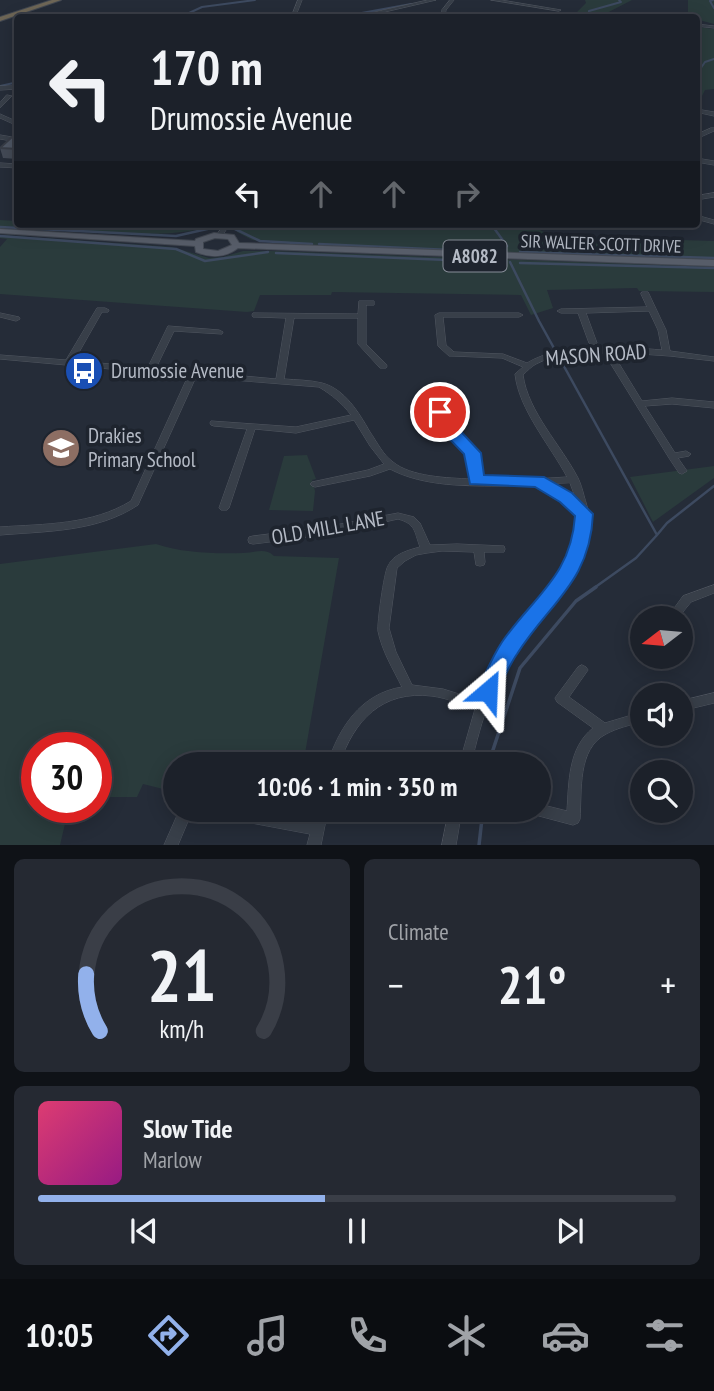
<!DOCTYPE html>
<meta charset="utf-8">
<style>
body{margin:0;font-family:"PT Sans Narrow",sans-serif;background:#252932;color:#f1f3f6;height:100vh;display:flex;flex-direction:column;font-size:26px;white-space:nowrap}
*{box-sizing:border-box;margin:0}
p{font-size:23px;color:#a0a3a8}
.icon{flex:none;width:38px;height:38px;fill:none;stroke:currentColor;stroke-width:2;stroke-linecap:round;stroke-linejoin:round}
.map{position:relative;height:845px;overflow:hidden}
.side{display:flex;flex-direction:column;gap:14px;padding:14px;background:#0f1217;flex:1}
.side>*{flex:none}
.top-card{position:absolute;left:14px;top:14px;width:686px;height:214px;border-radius:7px;box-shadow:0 4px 18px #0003,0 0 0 2px #3a3e47;background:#1c212a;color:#f1f3f6;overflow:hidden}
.needle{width:46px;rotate:254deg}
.buttons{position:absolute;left:630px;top:606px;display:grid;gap:14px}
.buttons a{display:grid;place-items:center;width:63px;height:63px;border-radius:50%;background:#1c212a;box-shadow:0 4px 18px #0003,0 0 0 2px #3a3e47;font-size:35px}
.speed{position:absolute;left:21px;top:732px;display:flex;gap:14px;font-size:35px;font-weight:700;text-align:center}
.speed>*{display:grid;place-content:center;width:91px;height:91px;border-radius:50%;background:#1c212a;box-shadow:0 4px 18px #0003,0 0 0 2px #3a3e47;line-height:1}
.speed .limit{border:10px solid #d22;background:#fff;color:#111}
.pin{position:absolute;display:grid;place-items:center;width:60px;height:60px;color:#fff;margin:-30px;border:4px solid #fff;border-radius:50%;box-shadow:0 2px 7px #0007}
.me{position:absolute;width:77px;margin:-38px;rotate:26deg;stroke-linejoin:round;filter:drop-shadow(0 0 5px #0008)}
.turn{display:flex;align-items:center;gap:24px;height:147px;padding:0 21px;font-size:32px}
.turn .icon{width:91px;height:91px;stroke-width:2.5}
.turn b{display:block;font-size:49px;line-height:60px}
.lanes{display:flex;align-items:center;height:66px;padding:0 21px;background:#0003;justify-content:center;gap:35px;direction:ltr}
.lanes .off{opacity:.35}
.big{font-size:52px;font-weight:700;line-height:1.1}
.side .tile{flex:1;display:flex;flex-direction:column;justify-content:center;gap:10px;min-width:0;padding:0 24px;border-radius:10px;background:#252932}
.side .dial{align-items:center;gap:0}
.dial svg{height:182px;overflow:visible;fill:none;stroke:#3a3e47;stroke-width:7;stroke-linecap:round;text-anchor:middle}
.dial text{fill:#f1f3f6;stroke:none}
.song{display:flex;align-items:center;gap:21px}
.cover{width:84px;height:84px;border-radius:10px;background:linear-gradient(135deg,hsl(340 70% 55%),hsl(310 70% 35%))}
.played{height:7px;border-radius:4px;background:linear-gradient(90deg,#92b1eb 45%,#3a3e47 45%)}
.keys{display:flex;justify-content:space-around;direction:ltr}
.heat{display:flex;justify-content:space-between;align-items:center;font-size:38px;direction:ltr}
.side .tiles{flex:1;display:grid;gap:14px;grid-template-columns:1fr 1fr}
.tile:last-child{grid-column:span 2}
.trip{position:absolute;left:163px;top:752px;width:388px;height:70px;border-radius:35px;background:#1c212a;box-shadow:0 4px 18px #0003,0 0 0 2px #3a3e47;font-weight:700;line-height:70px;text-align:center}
.dock{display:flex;height:112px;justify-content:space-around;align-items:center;background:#0b0d11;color:#a0a3a8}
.dock .icon{width:49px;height:49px}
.dock .selected{color:#92b1eb}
.dock b{font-size:32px;color:#f1f3f6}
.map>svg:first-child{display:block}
</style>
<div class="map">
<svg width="714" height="845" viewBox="0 0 714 845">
<rect width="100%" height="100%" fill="#252c38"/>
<path fill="#2a3b3c" d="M585,0H632L599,17H572L586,3Z
M688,0H714V24L688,17Z
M697,27L714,29V89L705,90L697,106Z
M0,220L17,221L18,224L163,230L193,224H213C179,244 45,228 0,226Z
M235,224H528L552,236L714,241V260L294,244L252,240L237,232Z
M0,235L172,247L209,258L223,257L243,251H271L714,267V292L639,291L637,288L547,290L553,308L531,315L521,295L332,292L331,295H260L254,311L247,312L0,294V247L7,239L0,238Z
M307,455L316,479L312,480L315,491L313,511L269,510L284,456Z
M714,466V478L653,522L630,477Z
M156,544C183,553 215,554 243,553C254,553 265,547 274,556L339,558L303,765H175V792L143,784L137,797H96V747H37V807H69L60,845H0V564Z"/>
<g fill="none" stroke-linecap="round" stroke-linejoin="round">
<path stroke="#3d4a60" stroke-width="2" d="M713,0L710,1L714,8
M164,18L189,13L202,7L255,0
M334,18L411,4
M589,18V11L621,2L619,0
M696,75L705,62L714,59
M0,86L18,82
M696,89L701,90L696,98"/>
<path stroke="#3d4a60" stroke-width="2.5" d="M491,224L507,246
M0,227L176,236L216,227
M235,229L260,241L312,244
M0,236L176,249L205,261L268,252
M319,244L494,252
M520,252L714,258
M276,253L497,262
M510,262L539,321L657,535L636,558L594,588
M520,263L714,268
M657,535L667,523L714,486"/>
<path stroke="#3d4a60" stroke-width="3.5" d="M488,765L520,668L576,601L596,587
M479,845L483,810"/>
<defs>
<path id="minor" d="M298,0H302L295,18H291Z
M428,0H436L359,18H349Z
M450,0H454L446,10L445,16L501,18H441L442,10Z
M491,0H501L561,10L559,11Z
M696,24L714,26V28L696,26Z
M0,86H18V89L0,90Z
M7,95L12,96L0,108V103Z
M696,109L714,112V116L696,112Z
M0,114L18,122V126L0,118Z
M711,128H714V131L696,139V135Z
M0,135L18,138V142L0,139Z
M696,158L714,161V165L696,162Z
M0,163L18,164V168L0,167Z
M714,193V197L696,200V196Z
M696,215L714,220V224L696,219Z
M224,224H230L222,236H218L217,235Z
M621,224H638C634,227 625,227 621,224Z
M642,292H648L649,294L666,330L670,351L714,357V361L670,356L612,352L642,401L672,398L714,402V408L672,404L645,406L675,453L686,451L691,454L689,456L678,458L687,471L682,474L679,473L669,458L604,353C582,353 556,353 536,364C532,366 527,371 523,375C528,412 561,445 578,478C583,488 585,503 590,514C586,529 586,546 579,561C565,591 540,613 521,640C495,677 481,720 471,765H459L475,709C461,704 447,698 432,696C382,690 354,720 339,765H327C339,728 360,694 402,687C393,669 382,651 378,631C377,624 384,572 388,566C393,554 409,550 420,547C414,531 416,524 398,519L325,535L253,544L249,543L248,540L249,537L253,536L325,527L398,513L414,517L420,523L430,545L457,544L504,546L505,549L504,552H484L485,562L484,565L480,566L476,565L474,552L442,551L427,553L416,555L405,561L397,568L389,628L396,652L412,685L443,689L478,700C487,676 499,654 513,633C540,596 583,564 578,514C569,506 549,489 539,485C531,483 515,486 506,486C469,486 424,487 390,469L370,476L315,487L312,486L310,484L312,482L368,470L384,464L370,446L354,420L296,433L255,429L229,508L227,510H221L219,508L247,429L214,426L211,425L210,423L211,421L296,427L351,415C342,403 332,395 319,387L196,377L138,505C97,532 48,531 0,535V527C45,524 92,525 131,501L188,376L0,359V355L66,360L97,308H105L109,310L108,312H102L74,361L148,367L168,326L219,330L223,332L222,334L174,331L156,368L276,379L286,318L256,317H253L252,315L253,313L358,314L359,301H374V305H366V344L386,364L387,366L386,368H380L358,344V318H294L284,379C296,380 310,380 322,383C345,389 359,413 370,432C377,442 383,455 393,462C411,477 448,478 471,479L469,454L437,418L438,406L448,392H454L455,394L446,406L445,417L478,453L481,479H534L567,477C550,445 519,410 515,374L523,367L502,358L452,356H449L438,346L435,315L439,313H519L523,315L519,317H443L446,345L454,352L503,354L527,363C561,342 623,347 662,350L658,330L649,311L586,313L597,343L593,345L589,343L578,313H561L557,311L561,309L647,307L641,294ZM570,483L577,502L551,484Z
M0,313L19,317L20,319L16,321L0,317Z
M714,585V593L691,602L678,618H667L683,596Z
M582,665L586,667L588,670L569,697L605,723L642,712V722C630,725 617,728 606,734C577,749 582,791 580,819L578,823L573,825L539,816L534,814L533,810H539V804L567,811C569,782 568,748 593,728L557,702L555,698L578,667Z
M714,693V703L681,711V701Z
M202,810L201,814L189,819L178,845H164L179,811Z
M208,810H249L313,822L315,810H328L321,845H307L310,834L214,816L209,814Z
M449,810H462L456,845H442Z"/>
<path id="major" d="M0,229L195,241L196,239L214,233L234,235L239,243L714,260V266L238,248C225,258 211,258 196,252L195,246L0,233ZM215,238L228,239L232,245L218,251L203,249V242Z"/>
<path id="highway" d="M52,0H61L0,21V17Z"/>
</defs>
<use href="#minor" stroke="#515761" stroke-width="1"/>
<use href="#major" stroke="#424852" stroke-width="2"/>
<use href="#highway" stroke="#414751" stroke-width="2"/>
<use href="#minor" fill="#383f49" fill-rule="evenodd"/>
<use href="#major" fill="#575d69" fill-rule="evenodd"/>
<use href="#highway" fill="#6e6656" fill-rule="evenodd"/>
</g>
<path fill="#434a56" d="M18,137V159L3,158L0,148Z"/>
<path fill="#4e5664" stroke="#373c46" stroke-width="2" d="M12,137H18V149L0,148Z"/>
<path fill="#1a73e8" stroke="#114b97" stroke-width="2" d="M440,408L445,409L451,421L481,453L484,475L544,477L572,493L593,514C590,582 550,602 517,654C508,667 502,683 495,697L488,700L480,697L477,691C485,675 492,657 502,642C534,596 571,576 575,516L560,502L535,487L470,484L464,454L438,427L432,412Z"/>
<defs>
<symbol id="bus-disc" viewBox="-11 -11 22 22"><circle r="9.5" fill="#1a4fb4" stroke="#1e242e"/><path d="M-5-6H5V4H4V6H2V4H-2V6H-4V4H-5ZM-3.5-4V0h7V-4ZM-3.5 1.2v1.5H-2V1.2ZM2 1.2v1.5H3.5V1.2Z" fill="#fff"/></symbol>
<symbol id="school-disc" viewBox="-11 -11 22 22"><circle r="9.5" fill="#8d6e63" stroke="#1e242e"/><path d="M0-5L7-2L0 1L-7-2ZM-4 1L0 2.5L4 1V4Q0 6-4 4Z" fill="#fff"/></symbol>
</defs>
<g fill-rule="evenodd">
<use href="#bus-disc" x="62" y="349" width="44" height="44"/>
<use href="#school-disc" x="39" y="426" width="44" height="44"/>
</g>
<g text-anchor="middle" stroke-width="7" stroke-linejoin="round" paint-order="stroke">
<g font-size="18" fill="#b4bac5" stroke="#1e242e">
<text transform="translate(601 244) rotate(2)" y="6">SIR WALTER SCOTT DRIVE</text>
</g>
<rect fill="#1e242e" stroke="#878d98" stroke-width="2" x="443.5" y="240.5" width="63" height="31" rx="5"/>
<g font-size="19" font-weight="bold" fill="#b4bac5">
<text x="475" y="263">A8082</text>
</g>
<g font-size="21" fill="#b4bac5" stroke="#1e242e">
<text transform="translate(596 355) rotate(-4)" y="7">MASON ROAD</text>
<text transform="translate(328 528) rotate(-10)" y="7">OLD MILL LANE</text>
</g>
<g font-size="21" fill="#b4bac5" stroke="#1e242e" text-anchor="start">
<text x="111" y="378">Drumossie Avenue</text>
<text x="88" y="443">Drakies<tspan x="88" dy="24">Primary School</tspan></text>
</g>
</g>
</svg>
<div class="buttons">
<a><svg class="needle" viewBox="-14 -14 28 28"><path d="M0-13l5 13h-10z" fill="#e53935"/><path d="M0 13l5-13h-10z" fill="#a0a3a8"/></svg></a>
<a><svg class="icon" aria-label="sound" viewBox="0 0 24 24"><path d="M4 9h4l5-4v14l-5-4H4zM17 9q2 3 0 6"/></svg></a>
<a><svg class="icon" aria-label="search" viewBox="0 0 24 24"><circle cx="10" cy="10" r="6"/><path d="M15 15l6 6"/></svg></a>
</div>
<div class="speed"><div class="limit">30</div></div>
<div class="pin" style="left:440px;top:412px;background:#d93025"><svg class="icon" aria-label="arrive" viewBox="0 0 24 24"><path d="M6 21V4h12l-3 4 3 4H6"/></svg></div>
<svg class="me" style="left:488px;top:691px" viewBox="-20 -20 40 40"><path d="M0-17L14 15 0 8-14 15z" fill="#1a73e8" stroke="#fff" stroke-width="4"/></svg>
<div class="trip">10:06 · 1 min · 350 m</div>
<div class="top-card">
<div class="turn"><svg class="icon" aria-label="left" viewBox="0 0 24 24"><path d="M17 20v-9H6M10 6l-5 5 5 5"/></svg><div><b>170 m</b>Drumossie Avenue</div></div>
<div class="lanes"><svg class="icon" aria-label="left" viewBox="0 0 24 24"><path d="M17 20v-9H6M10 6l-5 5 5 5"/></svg><svg class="icon off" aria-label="ahead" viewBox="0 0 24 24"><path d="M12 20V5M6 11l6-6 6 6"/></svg><svg class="icon off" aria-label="ahead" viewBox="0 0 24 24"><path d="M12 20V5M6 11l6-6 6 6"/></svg><svg class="icon off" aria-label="right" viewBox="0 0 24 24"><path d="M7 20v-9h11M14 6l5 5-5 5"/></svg></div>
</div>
</div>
<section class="side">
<div class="tiles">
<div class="tile dial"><svg viewBox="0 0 100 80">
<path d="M14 69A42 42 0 1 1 86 69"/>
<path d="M14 69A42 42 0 0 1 8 44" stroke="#92b1eb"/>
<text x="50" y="56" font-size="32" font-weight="700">21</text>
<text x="50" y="72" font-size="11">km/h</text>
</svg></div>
<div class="tile"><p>Climate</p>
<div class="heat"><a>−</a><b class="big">21°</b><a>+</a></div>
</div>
<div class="tile">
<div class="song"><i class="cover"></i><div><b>Slow Tide</b><p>Marlow</p></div></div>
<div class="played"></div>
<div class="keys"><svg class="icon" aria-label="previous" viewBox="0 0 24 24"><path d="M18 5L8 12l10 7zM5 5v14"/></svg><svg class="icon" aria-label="pause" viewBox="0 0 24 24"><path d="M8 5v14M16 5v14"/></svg><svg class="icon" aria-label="next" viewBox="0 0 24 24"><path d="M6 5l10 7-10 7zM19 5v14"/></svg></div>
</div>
</div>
</section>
<nav class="dock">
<b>10:05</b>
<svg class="icon selected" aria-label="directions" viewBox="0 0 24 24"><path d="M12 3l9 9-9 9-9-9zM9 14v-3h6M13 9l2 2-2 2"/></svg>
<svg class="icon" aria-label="music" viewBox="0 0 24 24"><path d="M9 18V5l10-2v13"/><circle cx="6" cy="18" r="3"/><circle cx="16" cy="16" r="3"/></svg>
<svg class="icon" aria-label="phone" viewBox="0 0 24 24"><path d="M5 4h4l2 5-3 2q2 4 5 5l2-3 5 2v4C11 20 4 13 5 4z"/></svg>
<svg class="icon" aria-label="climate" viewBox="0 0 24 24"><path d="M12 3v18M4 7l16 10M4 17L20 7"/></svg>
<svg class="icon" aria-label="car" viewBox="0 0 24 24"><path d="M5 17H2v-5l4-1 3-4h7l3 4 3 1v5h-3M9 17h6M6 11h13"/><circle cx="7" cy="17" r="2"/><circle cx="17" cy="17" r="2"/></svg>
<svg class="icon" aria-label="filters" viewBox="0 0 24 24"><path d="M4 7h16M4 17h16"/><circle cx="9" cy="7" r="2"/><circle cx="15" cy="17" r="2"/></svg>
</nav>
